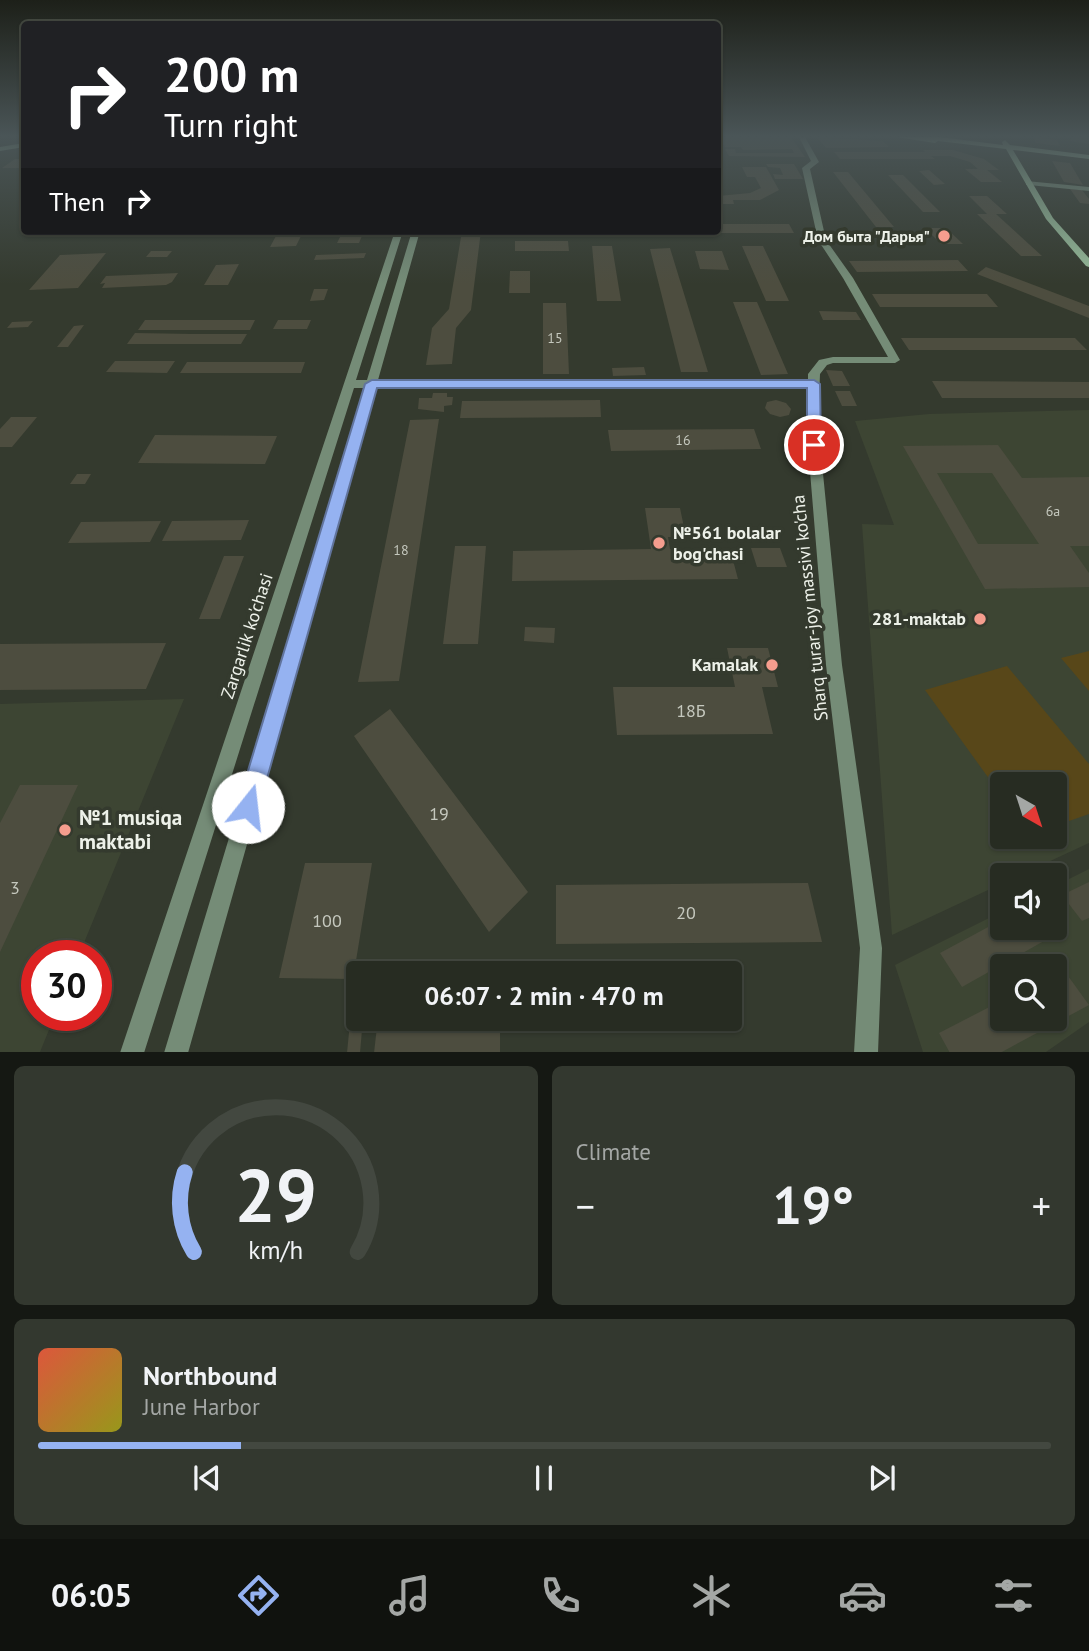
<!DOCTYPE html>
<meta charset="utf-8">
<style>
body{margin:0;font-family:"PT Sans",sans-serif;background:#33382f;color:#f1f3f6;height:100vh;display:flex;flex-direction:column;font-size:26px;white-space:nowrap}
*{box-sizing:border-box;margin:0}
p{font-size:23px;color:#a4a7a5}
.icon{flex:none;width:38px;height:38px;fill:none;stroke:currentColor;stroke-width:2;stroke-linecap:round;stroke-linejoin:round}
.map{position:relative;height:1052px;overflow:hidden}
.details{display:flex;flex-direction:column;gap:14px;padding:14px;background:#151813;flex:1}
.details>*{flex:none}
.guide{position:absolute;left:21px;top:21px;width:700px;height:214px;border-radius:7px;box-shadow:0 2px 5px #0004,0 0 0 2px #434840;background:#202124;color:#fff;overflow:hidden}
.needle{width:46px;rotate:141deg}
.fabs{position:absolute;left:990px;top:772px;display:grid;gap:14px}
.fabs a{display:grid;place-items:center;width:77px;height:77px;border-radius:7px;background:#272c22;box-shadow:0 2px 5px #0004,0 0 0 2px #434840;font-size:35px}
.speed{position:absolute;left:21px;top:940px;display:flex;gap:14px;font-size:35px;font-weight:700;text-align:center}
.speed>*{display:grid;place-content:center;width:91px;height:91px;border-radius:50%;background:#272c22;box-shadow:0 2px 5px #0004,0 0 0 2px #434840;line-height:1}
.speed .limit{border:10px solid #d22;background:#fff;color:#111}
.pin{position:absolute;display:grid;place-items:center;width:60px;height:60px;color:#fff;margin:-30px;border:4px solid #fff;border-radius:50%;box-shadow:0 2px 7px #0007}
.me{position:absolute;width:77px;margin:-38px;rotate:16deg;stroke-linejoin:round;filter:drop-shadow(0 0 5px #0008)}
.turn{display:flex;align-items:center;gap:24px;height:147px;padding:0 28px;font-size:32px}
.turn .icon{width:91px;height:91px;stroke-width:2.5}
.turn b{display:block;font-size:49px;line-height:60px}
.then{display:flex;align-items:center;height:66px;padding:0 28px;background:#0003;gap:14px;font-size:26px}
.big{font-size:52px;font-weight:800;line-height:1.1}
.details .card{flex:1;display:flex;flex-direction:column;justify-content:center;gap:10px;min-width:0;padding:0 24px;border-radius:10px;background:#33382f}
.details .dial{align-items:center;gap:0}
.dial svg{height:182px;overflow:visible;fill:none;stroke:#434840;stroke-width:7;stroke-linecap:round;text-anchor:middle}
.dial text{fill:#f1f3f6;stroke:none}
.song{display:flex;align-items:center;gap:21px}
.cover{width:84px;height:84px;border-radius:10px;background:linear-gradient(135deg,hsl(10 70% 55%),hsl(60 70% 35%))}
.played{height:7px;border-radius:4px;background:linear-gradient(90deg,#95b2f1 20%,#434840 20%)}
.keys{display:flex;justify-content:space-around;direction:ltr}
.heat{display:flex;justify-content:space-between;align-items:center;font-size:38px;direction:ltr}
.details .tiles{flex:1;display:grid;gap:14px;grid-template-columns:1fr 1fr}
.card:last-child{grid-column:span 2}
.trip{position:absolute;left:346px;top:961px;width:396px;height:70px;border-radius:7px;background:#272c22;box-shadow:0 2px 5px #0004,0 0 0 2px #434840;font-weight:800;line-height:70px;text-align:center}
.dock{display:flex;height:112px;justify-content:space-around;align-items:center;background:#10120e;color:#a4a7a5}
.dock .icon{width:49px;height:49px}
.dock .active{color:#95b2f1}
.dock b{font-size:32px;color:#f1f3f6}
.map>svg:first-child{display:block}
</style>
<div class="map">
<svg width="1089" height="1053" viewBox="0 0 1089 1053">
<rect width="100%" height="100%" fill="#343a2e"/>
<path fill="#3d4533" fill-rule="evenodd" d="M1089,410V843L1020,875H1003V883L892,935L862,524L894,525L855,421L929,414ZM1003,784H1055V836H1003Z
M184,699L79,955L37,956V1015H55L40,1052H0V704Z
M1089,869V1022L1046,1052H923L895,965L1003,911V928H1055V886ZM1003,966H1055V1018H1003Z"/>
<path fill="#584719" d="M1089,651V691L1061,658Z
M1007,666L1089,764V814L1055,826V784H1003V798L925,690Z"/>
<path fill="#4d4d3f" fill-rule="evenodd" d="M719,137H791L805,157L729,156L725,149H735L736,153H794L792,149L743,150L741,147H725Z
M817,137L883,141L889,147L826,148Z
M1033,137L1057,140L1060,146L1036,143Z
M1072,137H1089V144L1070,141Z
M923,150H953L984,159L999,170H987L1002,182H981L965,169H978L970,162L950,156H931L935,159H840L834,152H925Z
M15,159H24V164L20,168H2Z
M1052,161L1070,163L1083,185L1064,182Z
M766,164H794L803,179H775L773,174L783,175L780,168L768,167Z
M742,167H766L779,190L760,200H733L734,204H718V196L750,193L761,188L755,177H747Z
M929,170L945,184L934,185L919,171Z
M833,172H848L894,227H876Z
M888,175H903L940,212H923Z
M1070,189L1082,190L1089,199V204L1080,203Z
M969,196H987L1007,214H996L1042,256H1021L977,214H987Z
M718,224H789L794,233H718Z
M925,228H946L963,244H941Z
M97,231H124L120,236L91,237Z
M343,231H364L359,243H337Z
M462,231H481L471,310L456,328L452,364L426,365L432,328L449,309Z
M277,234H302L296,246L270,247Z
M515,241H568L569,251H515Z
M592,246H612L621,301H597Z
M742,246H763L789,301H766Z
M670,248L708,372H681L650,249Z
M151,251H172L167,257H146Z
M695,251H722L729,270L700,269Z
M106,253L78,288L29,290L60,255Z
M366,253L364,258L314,260L316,255Z
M958,260L968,271L857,272L849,261Z
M239,264L228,285H204L216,265Z
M986,267L1089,306V318L977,274Z
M510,271H530V293H509Z
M178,273L172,282L166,285L102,288L105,283L100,284L106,276Z
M314,289H328L324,300L310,301Z
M872,294H987L998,307H880Z
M733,302H757L788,374L761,375Z
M543,303H566L569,374H543Z
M819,311L856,312L861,320H823Z
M145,320H255L250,330H138Z
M278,320H311L307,329H273Z
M33,321L28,327L7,328L12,322Z
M84,325L68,347H57L74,326Z
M135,333L192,334H247L241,344H127Z
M901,338H1075L1087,350H909Z
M115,361H175L167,373L106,372Z
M187,362H305L301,373H180Z
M644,367L646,375L613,376L612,368Z
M826,370L842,371L850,386H833Z
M932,381L1089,382V398H942Z
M835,391H850L857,406H842Z
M433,393H447V397H453L452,405L444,406V412L418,409L419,398H432Z
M600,400L601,417L460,418L462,401Z
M776,400L786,403L791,409L789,415L780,417L770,414L765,408L767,402Z
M11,417H37L12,447H0V429Z
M439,419L399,681L358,682L410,420Z
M754,429L761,449L611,451L608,430Z
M155,435L277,436L265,464L138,463Z
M998,445L1022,478L1089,477V546H1070L1089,573V587L985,589L903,446ZM937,473H992L1039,544H978Z
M77,474H91L85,484H70Z
M645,508H680L686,537H668L670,549H730L738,579L512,581L513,551L651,549Z
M249,520L241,540L162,541L172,521Z
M161,521L150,542L68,543L81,522Z
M455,546H486L478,644H443Z
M751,548H780L787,567H757Z
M224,556H244L220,619H199Z
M525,627L555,628L554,643L524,641Z
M166,643L146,689L0,690V644Z
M727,648H768L778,687H762L773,734L617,735L613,687H735Z
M390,709L528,892L489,932L354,736Z
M20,785H78L0,952V823Z
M305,863H372L353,979L279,978Z
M1089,882V918L1082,921L1062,895Z
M808,883L822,942L556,944V885Z
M1055,913L1067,928L962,987L940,953L1003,919V928H1055Z
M457,964L456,973H383V967Z
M1063,969L1089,1005L1000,1053H950L939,1033L1003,1000V1018H1055V973Z
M359,1011V1018H363L360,1053H347L351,1012Z
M378,1018H500V1053H374Z"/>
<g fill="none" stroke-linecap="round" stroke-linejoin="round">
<path fill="#758c77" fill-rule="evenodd" d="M799,137H805L819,162L810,169L826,240L853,278L900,360L895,363H833L827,365L820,374L818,423L842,665L882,948L878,1053H854L860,948L826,665L806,423L808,388H376L188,1053H164L365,388H354L144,1053H120L395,231H403L356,380H367L412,231H420L378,380H808V374L819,360L833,357H888L843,278L818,240L802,168L811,161Z
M1026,181L1089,187V191L1029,185H1026Z"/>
<path fill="#97bc9a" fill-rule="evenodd" d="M896,137H940L1003,145L1002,142L1005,140L1010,145L1089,155V159L1013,150L1053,218L1089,258V267L1086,266L1046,219L1006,149L938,141L935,143Z
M24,143V147L0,151V147Z"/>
</g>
<linearGradient id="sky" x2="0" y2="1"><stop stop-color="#1d2019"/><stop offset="0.48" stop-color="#4a5557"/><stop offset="1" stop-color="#4a5557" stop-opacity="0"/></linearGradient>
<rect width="1089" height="284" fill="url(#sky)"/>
<path fill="#95b2f1" stroke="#61749d" stroke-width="2" d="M372,380H814L820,384L821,445L814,450L807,445V388H377L259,807L256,815L248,818L241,815L237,807L365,384Z"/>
<g fill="#f59d8e" stroke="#343a2e" stroke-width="2.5">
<circle cx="944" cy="236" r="7"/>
<circle cx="659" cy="543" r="7"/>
<circle cx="980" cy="619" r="7"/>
<circle cx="772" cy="665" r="7"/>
<circle cx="65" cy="830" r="7"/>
</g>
<g text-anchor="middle" stroke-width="7" stroke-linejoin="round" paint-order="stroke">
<g font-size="14" fill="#c5c8be">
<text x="555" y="343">15</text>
<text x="683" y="445">16</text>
<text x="1053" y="516">6a</text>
<text x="401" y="555">18</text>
</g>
<g font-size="16" font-weight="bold" fill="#edf1e9" stroke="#343a2e" text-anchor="end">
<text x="930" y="242">Дом быта "Дарья"</text>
</g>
<g font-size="18" font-weight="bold" fill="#edf1e9" stroke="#343a2e" text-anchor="end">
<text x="673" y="539" text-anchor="start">№561 bolalar<tspan x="673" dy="21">bog'chasi</tspan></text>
<text x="966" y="625">281-maktab</text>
<text x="758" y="671">Kamalak</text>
</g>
<g font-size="18" fill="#edf1e9" stroke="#343a2e">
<text transform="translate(810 608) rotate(-96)" y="6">Sharq turar-joy massivi ko'cha</text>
<text transform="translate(247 636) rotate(-72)" y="6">Zargarlik ko'chasi</text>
</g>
<g font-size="18" fill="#c5c8be">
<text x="691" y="717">18Б</text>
<text x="439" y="820">19</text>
<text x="15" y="894">3</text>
<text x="686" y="919">20</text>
<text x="327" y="927">100</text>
</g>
<g font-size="21" font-weight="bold" fill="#edf1e9" stroke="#343a2e" text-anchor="start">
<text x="79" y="825">№1 musiqa<tspan x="79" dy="24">maktabi</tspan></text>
</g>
</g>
</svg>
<div class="fabs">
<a><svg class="needle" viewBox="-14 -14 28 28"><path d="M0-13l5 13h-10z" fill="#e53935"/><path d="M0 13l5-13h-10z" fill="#a4a7a5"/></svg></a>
<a><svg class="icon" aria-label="sound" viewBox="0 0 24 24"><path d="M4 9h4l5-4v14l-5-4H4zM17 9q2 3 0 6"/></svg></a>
<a><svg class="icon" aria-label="search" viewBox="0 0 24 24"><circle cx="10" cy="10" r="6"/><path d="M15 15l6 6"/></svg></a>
</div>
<div class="speed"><div class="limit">30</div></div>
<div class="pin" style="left:814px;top:445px;background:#d93025"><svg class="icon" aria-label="arrive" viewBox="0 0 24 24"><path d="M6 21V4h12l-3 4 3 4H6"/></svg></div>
<svg class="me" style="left:248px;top:807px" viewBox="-20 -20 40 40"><circle r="19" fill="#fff"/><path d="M0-13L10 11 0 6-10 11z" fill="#95b2f1"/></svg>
<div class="trip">06:07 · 2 min · 470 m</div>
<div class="guide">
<div class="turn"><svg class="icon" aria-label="right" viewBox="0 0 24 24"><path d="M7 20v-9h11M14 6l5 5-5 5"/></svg><div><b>200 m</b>Turn right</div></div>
<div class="then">Then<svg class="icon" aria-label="right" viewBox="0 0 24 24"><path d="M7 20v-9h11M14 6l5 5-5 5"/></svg></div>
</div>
</div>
<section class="details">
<div class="tiles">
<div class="card dial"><svg viewBox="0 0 100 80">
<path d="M14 69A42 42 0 1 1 86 69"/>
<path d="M14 69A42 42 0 0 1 10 34" stroke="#95b2f1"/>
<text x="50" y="56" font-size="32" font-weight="700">29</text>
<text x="50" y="72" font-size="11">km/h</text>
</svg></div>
<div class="card"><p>Climate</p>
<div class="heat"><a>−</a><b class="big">19°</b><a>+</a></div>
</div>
<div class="card">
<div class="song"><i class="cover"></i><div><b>Northbound</b><p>June Harbor</p></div></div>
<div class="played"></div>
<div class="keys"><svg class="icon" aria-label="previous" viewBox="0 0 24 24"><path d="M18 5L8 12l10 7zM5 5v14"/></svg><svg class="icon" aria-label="pause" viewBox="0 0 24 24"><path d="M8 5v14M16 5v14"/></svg><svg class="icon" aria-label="next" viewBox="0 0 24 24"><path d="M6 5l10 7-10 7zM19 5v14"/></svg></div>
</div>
</div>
</section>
<nav class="dock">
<b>06:05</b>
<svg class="icon active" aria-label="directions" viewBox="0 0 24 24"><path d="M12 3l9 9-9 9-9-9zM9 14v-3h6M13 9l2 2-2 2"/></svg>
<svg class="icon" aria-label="music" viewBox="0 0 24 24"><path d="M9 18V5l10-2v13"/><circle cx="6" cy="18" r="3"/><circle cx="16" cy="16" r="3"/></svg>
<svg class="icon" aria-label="phone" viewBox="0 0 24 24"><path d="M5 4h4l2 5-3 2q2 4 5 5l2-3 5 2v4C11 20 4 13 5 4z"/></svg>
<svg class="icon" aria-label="climate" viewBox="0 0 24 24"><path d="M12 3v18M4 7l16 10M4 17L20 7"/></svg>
<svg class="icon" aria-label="car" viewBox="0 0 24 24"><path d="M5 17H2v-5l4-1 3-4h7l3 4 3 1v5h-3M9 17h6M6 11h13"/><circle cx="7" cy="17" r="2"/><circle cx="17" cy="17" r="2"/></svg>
<svg class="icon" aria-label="filters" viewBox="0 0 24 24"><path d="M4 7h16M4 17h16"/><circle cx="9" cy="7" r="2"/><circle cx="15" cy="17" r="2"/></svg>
</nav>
